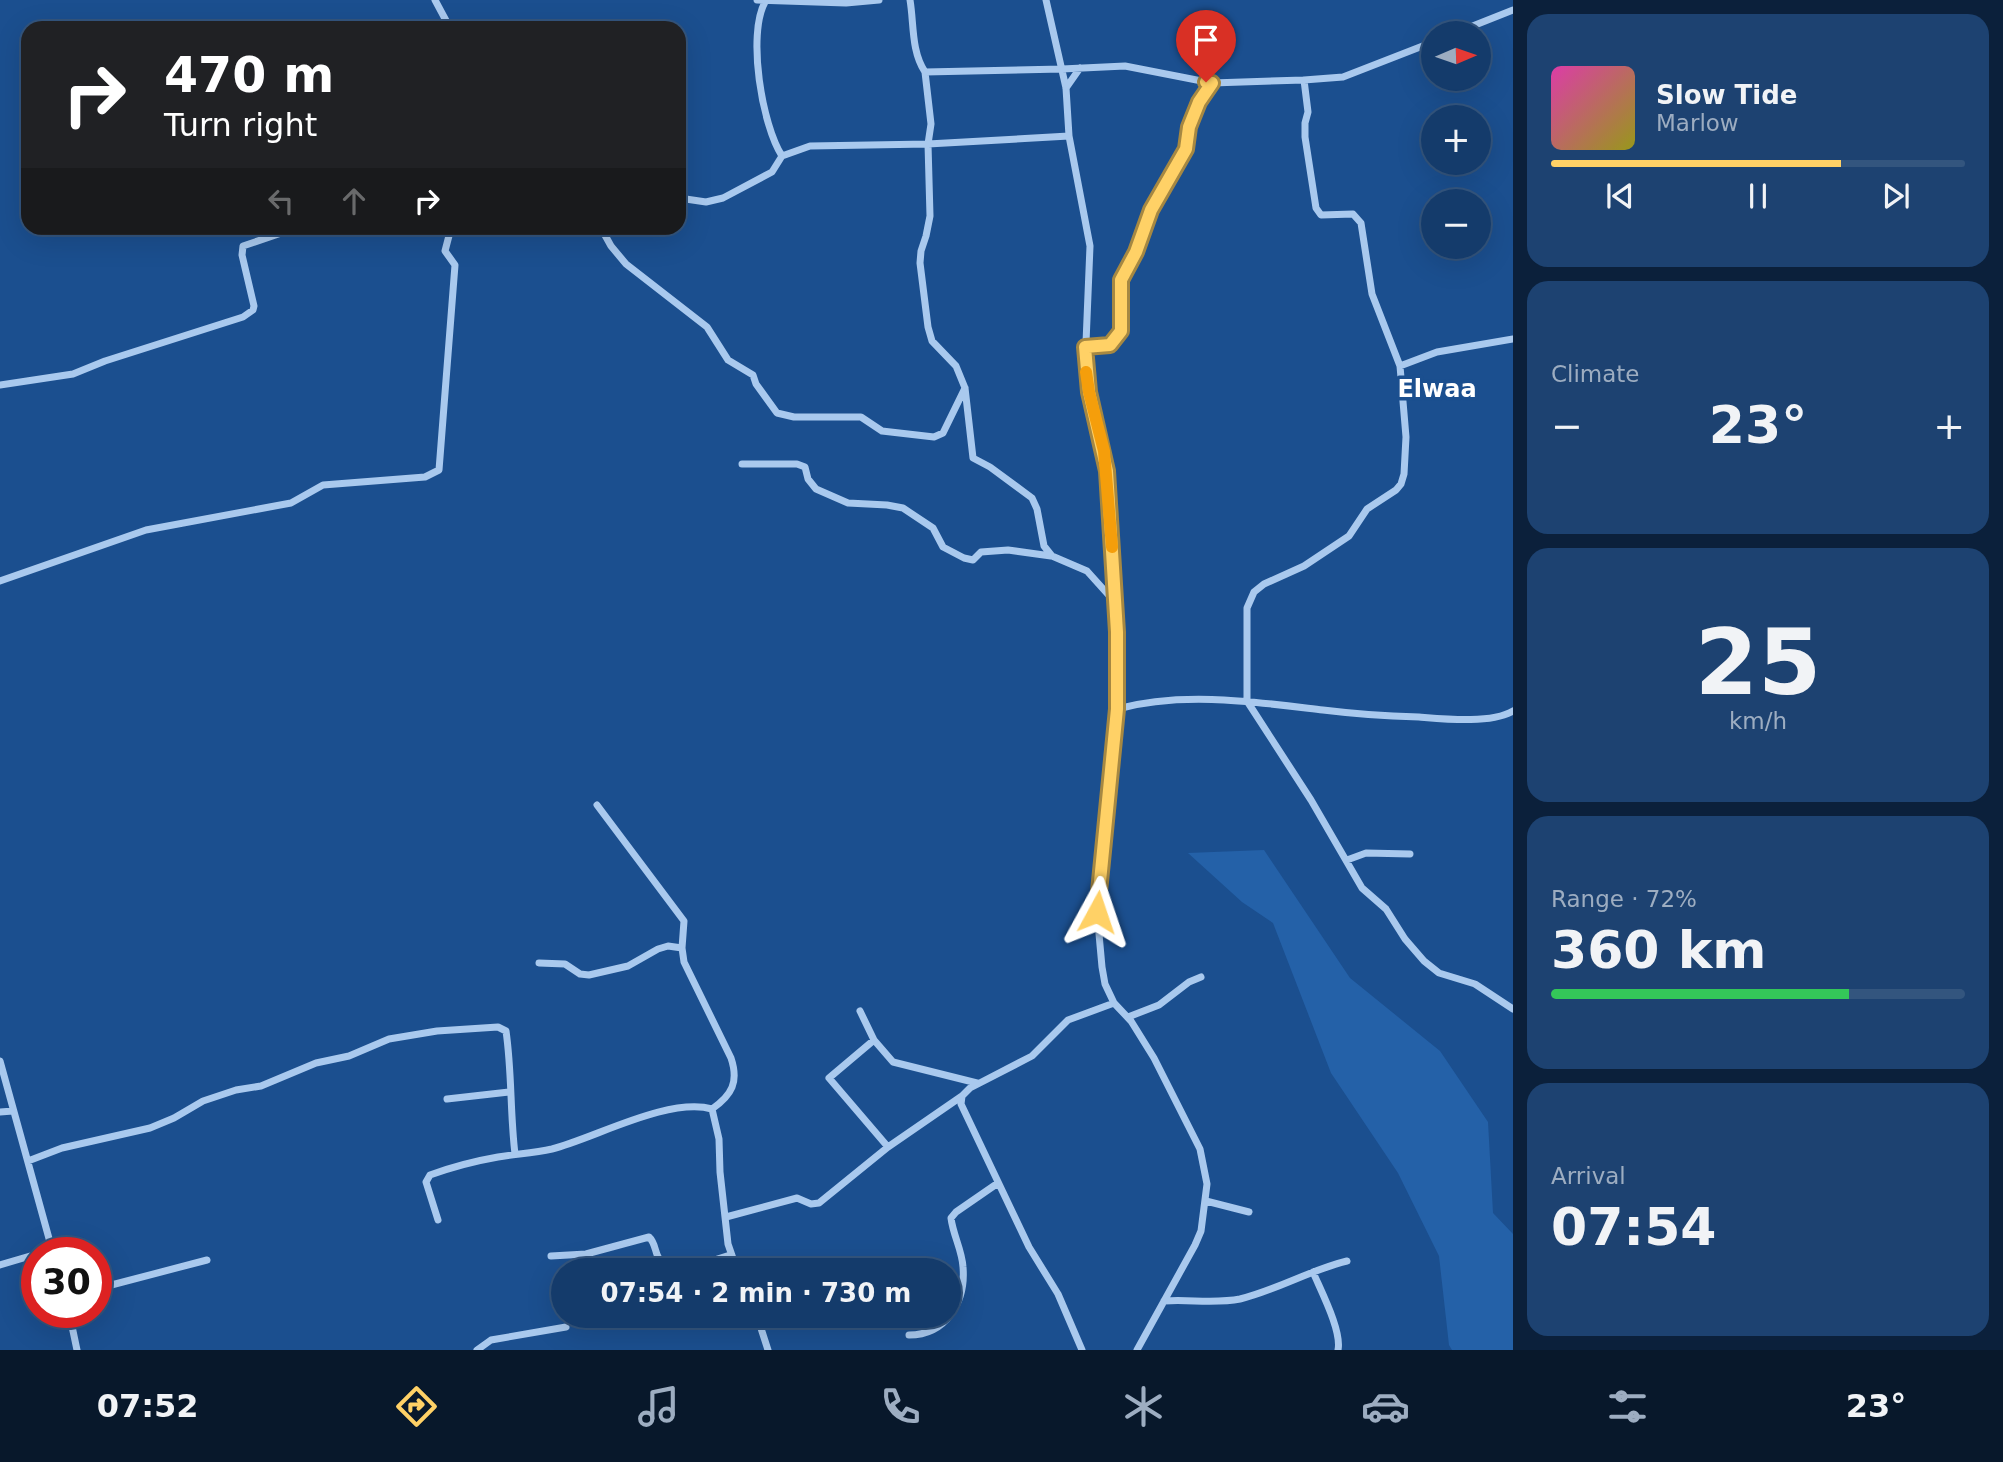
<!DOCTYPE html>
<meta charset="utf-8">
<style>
body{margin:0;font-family:"DejaVu Sans",sans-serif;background:#1d4271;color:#f1f3f6;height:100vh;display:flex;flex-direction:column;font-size:26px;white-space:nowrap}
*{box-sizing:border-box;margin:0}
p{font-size:23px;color:#9dadc1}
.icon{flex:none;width:38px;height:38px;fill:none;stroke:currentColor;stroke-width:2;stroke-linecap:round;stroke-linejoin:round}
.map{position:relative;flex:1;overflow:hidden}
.sheet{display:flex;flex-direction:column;gap:14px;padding:14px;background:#0b203b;width:490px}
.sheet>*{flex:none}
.top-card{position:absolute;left:21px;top:21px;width:665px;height:214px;border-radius:21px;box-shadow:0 7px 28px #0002,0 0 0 2px #33557e;background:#202124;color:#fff;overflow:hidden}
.needle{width:46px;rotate:88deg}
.tools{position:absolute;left:1421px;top:21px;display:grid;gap:14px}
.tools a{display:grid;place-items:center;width:70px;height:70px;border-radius:50%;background:#143b6b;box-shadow:0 7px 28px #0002,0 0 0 2px #33557e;font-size:35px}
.speed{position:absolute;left:21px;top:1237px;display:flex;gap:14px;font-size:35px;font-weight:700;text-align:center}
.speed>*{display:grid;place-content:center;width:91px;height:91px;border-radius:50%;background:#143b6b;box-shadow:0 7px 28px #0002,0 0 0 2px #33557e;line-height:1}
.speed .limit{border:10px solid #d22;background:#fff;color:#111}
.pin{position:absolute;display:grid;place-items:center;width:60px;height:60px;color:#fff;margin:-72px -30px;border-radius:50% 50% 50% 0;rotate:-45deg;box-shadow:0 0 7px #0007}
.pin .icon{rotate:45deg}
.me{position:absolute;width:77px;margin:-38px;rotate:5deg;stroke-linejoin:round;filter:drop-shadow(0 0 5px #0008)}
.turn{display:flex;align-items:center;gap:24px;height:147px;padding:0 28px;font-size:32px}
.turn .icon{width:91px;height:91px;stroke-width:2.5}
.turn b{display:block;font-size:49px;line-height:60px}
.lanes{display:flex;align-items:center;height:66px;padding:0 28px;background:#0003;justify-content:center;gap:35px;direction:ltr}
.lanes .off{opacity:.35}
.big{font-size:52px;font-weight:700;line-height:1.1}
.sheet .card{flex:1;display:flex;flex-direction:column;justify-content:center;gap:10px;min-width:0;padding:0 24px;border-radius:21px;background:#1d4271}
.sheet .dial{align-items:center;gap:0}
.dial b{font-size:91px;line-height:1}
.song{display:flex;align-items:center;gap:21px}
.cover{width:84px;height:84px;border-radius:10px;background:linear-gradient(135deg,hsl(320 70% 55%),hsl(60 70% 35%))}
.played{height:7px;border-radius:4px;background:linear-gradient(90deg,#ffd166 70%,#33557e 70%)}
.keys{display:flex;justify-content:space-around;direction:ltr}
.heat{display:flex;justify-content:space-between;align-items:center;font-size:38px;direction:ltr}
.charge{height:10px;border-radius:5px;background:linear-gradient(90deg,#34c759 72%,#33557e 0)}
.trip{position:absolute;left:551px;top:1258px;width:410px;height:70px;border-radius:35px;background:#143b6b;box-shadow:0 7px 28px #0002,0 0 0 2px #33557e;font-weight:700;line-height:70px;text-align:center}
.menu{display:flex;height:112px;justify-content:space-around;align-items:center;background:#08182b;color:#9dadc1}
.menu .icon{width:49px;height:49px}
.menu .on{color:#ffd166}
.menu b{font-size:32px;color:#f1f3f6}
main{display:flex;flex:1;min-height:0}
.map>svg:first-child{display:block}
</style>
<main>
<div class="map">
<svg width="1513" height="1350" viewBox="0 0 1513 1350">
<rect width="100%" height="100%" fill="#1b4f8f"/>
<path fill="#2461a8" d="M1264,850L1350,978L1440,1051L1488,1122L1493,1213L1513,1234V1350H1452L1449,1345L1439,1256L1398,1173L1331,1073L1273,923L1242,902L1188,853Z"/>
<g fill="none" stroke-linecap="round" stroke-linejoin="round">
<path stroke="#a9c9ee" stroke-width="7" d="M435,0L450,28
M757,0L846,3L879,0
M910,0C914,23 911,51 925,72L1062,69L1125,66L1212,83L1304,80L1343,77L1433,42
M1046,0L1066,88L1069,136L1090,246L1085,367L1089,392L1104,451L1110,515L1117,632V709L1097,912L1102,967L1105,984L1114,1003L1131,1021L1154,1058L1200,1149L1207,1184L1201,1231L1195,1245L1137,1350
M765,2C747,35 762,125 782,156
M1455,33L1513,10
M925,72L931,124L928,144L930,216L926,236L921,251L920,263L928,327L932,341L956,366L965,388L973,458L990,467L1032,498L1037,509L1044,546L1052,556L1087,571L1114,601
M1304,80L1308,112L1305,123V137L1316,208L1321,215L1353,214L1361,223L1372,294L1400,366L1406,437L1404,474L1401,484L1396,490L1367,509L1349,536L1304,566L1264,584L1254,592L1247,608V701L1311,800L1362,888L1386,909L1405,939L1424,961L1439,973L1475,984L1513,1009
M1066,88L1080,68
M679,198L706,202L723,198L772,172L782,156L810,146L928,144L1069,136
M601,228L611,246L626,264L707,327L728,360L753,375L756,384L777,413L794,417H861L882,431L934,437L943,433L965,388
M1085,347L1110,345L1120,334L1122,326L1121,280L1136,252L1151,210L1186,149L1189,127L1199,101L1212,83
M1400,366L1437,352L1513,339
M0,385L73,374L105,361L243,317L253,310L254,306L242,255L243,246L296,228
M742,464H797L805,467L808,479L816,489L848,503L887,505L903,508L933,528L943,547L964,558L973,560L981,552L1008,550L1051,556
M0,581L146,530L291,503L323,485L425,477L439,470L455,265L445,251L451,228
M1117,709C1183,691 1256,702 1323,710C1355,714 1387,716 1419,717C1444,719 1491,724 1513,711
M597,805L684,921L682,948L684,962L731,1058C739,1082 732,1095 712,1109
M1347,860L1366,853L1410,854
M539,963L565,964L580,974L589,975L628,966L658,949L668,946L682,948
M860,1011L874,1040L893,1062L977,1083
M1128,1017L1159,1005L1189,982L1201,977
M874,1040L829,1078L888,1147
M0,1061L53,1253
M447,1099L509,1092
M712,1109L719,1139L720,1172L728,1244L737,1270
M0,1112L13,1111
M28,1161L62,1148L150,1128L174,1118L203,1101L236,1090L261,1086L316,1063L349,1056L389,1039L437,1031L498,1027L506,1031C512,1072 510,1113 515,1154
M1206,1201L1249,1212
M726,1217L797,1198L811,1204L819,1203L888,1147L962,1096
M438,1220L426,1182L430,1175C452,1167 475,1161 498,1157C516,1154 534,1153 552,1149C595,1138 668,1097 712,1109
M551,1256L586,1254L649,1237C657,1244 654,1257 663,1263L708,1262L730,1255
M0,1265L37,1254
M1313,1272C1321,1291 1342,1331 1338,1350
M96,1289L207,1260
M1164,1301C1188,1299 1215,1304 1240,1299C1277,1290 1310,1270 1347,1261
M69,1312L77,1350
M757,1316L768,1350
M909,1335C946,1335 966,1302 963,1267C962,1250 953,1235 951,1218L956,1212L998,1183
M477,1350L491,1340L566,1327
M1082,1350L1058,1294L1029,1247L961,1104L962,1096L970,1088L1032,1056L1068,1020L1114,1003"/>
</g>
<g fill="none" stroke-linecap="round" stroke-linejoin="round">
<defs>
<path id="route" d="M1097,912L1117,709V632L1107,471L1089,392L1085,347L1110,345L1121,331V280L1136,252L1151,210L1186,149L1189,127L1199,102L1212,83L1206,82"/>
</defs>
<use href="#route" stroke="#a68842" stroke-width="18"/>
<use href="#route" stroke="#ffd166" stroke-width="12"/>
<path stroke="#f59e0b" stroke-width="12" d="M1086,372L1089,392L1104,451L1112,547"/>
</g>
<g text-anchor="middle" stroke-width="7" stroke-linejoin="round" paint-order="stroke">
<g font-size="24" font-weight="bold" fill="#fff" stroke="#1b4f8f">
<text x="1437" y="397">Elwaa</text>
</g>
</g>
</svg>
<div class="tools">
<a><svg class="needle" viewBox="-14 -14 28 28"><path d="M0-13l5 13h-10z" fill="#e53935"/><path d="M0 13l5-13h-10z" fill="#9dadc1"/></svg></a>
<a>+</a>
<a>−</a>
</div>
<div class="speed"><div class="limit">30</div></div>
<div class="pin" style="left:1206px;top:82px;background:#d93025"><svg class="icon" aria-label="arrive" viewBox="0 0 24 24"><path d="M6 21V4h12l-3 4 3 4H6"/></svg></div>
<svg class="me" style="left:1097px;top:912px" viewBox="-20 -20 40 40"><path d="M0-17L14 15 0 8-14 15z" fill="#ffd166" stroke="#fff" stroke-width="4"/></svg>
<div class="trip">07:54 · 2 min · 730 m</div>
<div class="top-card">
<div class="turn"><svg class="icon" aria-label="right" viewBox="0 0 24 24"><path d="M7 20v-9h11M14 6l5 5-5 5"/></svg><div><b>470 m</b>Turn right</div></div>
<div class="lanes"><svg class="icon off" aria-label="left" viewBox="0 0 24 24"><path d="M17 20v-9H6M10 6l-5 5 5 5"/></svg><svg class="icon off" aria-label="ahead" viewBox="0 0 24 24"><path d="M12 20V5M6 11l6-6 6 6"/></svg><svg class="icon" aria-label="right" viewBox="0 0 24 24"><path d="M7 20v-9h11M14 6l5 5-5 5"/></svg></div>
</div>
</div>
<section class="sheet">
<div class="card">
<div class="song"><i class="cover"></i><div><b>Slow Tide</b><p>Marlow</p></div></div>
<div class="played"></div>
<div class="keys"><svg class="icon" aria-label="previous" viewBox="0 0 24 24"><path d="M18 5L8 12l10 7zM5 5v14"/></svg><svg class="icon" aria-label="pause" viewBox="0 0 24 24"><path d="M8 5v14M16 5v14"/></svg><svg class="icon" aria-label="next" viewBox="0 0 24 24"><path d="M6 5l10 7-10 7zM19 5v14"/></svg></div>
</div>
<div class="card"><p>Climate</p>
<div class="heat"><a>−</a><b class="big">23°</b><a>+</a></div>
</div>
<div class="card dial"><b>25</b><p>km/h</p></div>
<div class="card"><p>Range · 72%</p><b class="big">360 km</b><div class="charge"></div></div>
<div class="card"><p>Arrival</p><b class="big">07:54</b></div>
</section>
</main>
<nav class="menu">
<b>07:52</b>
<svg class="icon on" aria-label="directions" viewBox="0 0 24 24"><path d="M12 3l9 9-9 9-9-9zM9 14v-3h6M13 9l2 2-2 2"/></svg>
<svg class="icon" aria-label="music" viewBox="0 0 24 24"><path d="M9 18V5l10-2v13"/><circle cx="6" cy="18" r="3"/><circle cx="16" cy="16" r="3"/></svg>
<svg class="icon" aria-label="phone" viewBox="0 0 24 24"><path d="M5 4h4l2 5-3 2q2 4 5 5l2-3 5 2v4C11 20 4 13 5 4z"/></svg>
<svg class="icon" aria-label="climate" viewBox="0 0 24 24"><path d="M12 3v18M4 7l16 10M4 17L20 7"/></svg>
<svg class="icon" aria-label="car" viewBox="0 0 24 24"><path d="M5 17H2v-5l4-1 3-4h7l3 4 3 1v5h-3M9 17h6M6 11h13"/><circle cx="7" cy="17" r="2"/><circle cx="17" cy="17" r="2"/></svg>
<svg class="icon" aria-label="filters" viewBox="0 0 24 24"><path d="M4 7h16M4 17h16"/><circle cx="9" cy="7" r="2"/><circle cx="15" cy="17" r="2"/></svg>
<b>23°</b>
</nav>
